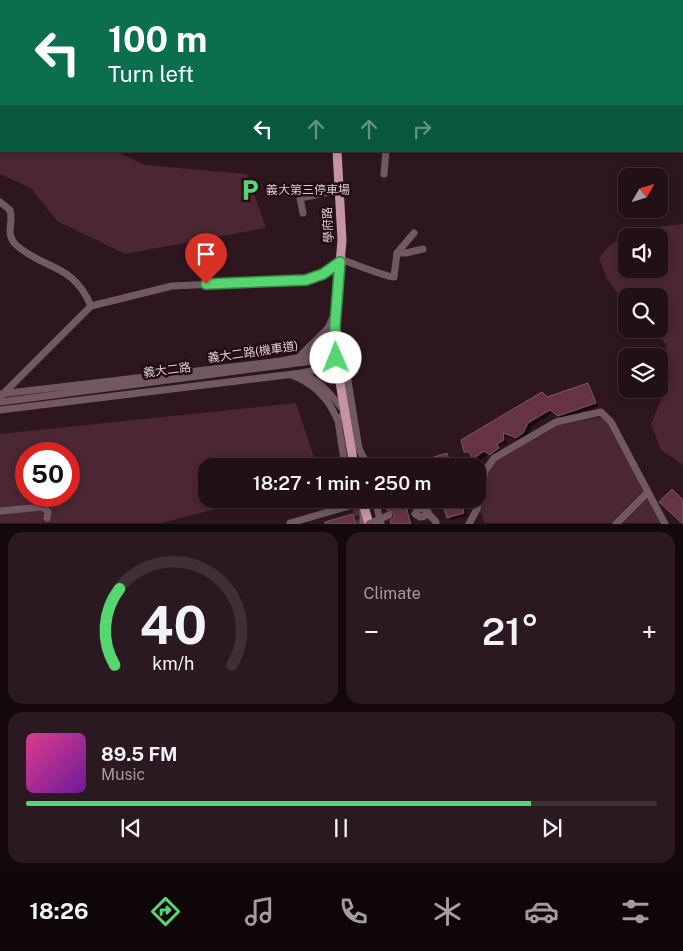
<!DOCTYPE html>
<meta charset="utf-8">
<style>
body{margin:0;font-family:"Public Sans","Noto Sans TC",sans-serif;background:#2a1920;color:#f1f3f6;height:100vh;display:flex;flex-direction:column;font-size:19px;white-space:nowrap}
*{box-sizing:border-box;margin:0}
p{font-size:16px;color:#a29da1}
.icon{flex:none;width:28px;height:28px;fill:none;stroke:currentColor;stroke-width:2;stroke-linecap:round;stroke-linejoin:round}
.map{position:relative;height:524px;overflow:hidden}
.sheet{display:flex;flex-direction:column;gap:8px;padding:8px;background:#13090d;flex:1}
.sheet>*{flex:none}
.guide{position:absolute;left:0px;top:0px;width:684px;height:152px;box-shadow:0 2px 8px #0003,0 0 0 1px #3f3036;background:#0b6e4f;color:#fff;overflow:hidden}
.needle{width:32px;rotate:51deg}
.controls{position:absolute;left:618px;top:168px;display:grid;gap:10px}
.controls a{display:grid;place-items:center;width:50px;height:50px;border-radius:10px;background:#221017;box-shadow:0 2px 8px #0003,0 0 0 1px #3f3036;font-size:25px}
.speed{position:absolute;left:15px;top:442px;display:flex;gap:10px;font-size:25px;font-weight:700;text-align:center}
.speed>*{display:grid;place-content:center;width:65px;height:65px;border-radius:50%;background:#221017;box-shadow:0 2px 8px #0003,0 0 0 1px #3f3036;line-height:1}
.speed .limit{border:8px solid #d22;background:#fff;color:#111}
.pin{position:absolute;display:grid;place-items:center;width:42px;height:42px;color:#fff;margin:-51px -21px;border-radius:50% 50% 50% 0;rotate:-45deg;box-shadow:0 0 5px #0007}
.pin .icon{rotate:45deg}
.me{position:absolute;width:55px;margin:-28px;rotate:359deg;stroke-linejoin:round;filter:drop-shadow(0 0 4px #0008)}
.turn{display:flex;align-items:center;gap:18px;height:105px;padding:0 25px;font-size:22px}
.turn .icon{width:65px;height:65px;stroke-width:2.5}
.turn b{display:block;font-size:35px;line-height:42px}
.lanes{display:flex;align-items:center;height:48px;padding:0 25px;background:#0003;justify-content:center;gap:25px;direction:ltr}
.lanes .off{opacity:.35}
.big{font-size:38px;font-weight:600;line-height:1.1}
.sheet .widget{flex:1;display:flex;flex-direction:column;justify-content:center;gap:8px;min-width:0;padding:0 18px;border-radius:15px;background:#2a1920}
.sheet .dial{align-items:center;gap:0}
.dial svg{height:130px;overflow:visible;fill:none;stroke:#3f3036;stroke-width:7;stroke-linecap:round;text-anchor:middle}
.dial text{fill:#f1f3f6;stroke:none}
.song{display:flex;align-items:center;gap:15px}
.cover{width:60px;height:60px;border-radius:8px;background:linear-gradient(135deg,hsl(330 70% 55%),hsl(280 70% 35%))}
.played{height:5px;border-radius:2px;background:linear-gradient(90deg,#56d671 80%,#3f3036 80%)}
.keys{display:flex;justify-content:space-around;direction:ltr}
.heat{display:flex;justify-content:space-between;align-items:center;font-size:28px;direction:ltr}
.sheet .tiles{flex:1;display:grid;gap:8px;grid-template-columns:1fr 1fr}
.widget:last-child{grid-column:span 2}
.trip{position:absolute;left:198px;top:458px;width:288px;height:50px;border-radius:15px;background:#221017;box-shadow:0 2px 8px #0003,0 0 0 1px #3f3036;font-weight:600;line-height:50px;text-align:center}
.dock{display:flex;height:80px;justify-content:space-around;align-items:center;background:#0e0609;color:#a29da1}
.dock .icon{width:35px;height:35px}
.dock .active{color:#56d671}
.dock b{font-size:22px;color:#f1f3f6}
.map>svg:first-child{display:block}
</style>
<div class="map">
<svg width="683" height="524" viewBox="0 0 683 524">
<rect width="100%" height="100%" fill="#2e161f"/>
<path fill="#4b2633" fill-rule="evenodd" d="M0,0H260L1,1V151H115L145,165L247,174L266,228L125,254L57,221L31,188L0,174Z
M527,0H683V86L682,1Z
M683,224V465L661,450L651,424L670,378L666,344L650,329H659V296H626V306L607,278L599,258L610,245L626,237V269H659V236H627L641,229Z
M296,403L317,466H206V499H255L161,523H0V434ZM26,454H69V496H26Z
M601,417L608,424L661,523H485L480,512L488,472L496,460L558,425Z"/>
<path fill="#0007" d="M587,384L598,407L562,418L554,412L532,426L527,436L520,441L505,436L507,443L499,447L502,452L494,458L489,454L477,462L472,455L465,451L547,399Z
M447,455L453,466H434L432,459Z
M385,499H462L467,516L451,520L448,517L443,500L409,509L413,524H392L395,515L388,509Z
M353,515L359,524H323Z"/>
<path fill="#653345" stroke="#785c65" d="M588,383L596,403L558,416L550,410L528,423L523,433L516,438L503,433L504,440L497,444L499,448L490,455L484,451L473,459L469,452H464L461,440L542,392L547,397Z
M447,453L451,466H433L431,458Z
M672,489L683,500V524L659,502Z
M384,499H425L426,500L406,506L411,524H391L390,520L394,518V513L387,510Z
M441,499H460L464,513L447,518Z
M353,514L356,524H325V522Z"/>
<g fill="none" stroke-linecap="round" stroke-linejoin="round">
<path stroke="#48313a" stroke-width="7" stroke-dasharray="7 3.5" stroke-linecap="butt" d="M353,499L360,524"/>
<path stroke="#725961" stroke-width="7" d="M358,0V1
M384,174L386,151
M0,202L10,210C14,223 5,232 15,244C45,271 72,262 91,306
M303,213L300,198L339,190
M397,253L414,233
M340,259C352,263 386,277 394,277L397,253H406L423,249
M300,356L328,328L335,313
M301,373C321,381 332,396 345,412L338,421L345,466
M291,375C314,383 329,399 338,421
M0,394L281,361L326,352L346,368L359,449L368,466
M2,395L91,306L172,286L306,280L323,274L340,262
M0,402L336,358
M0,410L302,373L330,367L336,358
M375,499L381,524
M0,511L43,507L48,512L47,518
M428,512L425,516L420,517L415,514L418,509L423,508L436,522V524
M290,523L363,502V524
M469,524L477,509L485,471L494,458L556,422L601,412L611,422L665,524
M616,524L648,492"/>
<path stroke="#c693a3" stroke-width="9" d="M287,0V1
M337,151L342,240L335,325L336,358L354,466
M362,499L369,524"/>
<path stroke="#725961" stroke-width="7" d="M369,524L389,515"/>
</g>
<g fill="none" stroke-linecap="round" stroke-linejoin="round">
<defs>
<path id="route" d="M206,284L306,280L323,274L340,262L335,325L336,358"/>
</defs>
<use href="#route" stroke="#388b49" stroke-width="12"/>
<use href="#route" stroke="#56d671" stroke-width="9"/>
</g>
<defs>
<symbol id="parking-bare" viewBox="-9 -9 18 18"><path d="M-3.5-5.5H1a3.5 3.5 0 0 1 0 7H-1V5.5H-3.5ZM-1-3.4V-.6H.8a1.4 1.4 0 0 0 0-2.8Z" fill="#56d671" stroke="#230d15" stroke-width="2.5" paint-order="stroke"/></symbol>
</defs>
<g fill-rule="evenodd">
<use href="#parking-bare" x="234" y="174" width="32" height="32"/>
</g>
<g text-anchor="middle" stroke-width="5" stroke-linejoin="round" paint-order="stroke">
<g font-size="12" fill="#ddcdd2" stroke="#230d15" text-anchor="start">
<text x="266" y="194">義大第三停車場</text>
</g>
<g font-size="12" fill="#ddcdd2" stroke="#230d15">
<text transform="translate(328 225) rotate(-93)" y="4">學府路</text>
<text transform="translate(253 352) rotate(-8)" y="4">義大二路(機車道)</text>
<text transform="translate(167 370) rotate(-7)" y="4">義大二路</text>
</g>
</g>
</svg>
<div class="controls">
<a><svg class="needle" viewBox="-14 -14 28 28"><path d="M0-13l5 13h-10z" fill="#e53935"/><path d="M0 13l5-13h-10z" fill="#a29da1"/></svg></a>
<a><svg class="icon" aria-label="sound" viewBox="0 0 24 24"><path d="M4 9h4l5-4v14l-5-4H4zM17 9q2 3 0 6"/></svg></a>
<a><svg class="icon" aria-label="search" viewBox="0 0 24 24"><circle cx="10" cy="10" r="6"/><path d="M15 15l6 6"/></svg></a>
<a><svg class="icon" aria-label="layers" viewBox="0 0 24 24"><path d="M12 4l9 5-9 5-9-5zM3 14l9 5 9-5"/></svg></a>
</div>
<div class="speed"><div class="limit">50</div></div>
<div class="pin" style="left:206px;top:284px;background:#d93025"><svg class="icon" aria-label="arrive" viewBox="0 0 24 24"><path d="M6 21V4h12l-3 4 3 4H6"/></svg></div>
<svg class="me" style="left:336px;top:358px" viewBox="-20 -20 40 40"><circle r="19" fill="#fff"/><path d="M0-13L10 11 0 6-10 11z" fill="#56d671"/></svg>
<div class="trip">18:27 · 1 min · 250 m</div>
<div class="guide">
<div class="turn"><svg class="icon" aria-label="left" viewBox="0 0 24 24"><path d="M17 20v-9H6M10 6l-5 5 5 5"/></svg><div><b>100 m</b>Turn left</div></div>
<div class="lanes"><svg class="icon" aria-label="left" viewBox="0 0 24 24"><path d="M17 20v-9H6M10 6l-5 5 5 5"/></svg><svg class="icon off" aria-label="ahead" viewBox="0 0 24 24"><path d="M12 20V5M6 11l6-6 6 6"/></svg><svg class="icon off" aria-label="ahead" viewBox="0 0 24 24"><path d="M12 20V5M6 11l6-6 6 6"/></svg><svg class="icon off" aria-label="right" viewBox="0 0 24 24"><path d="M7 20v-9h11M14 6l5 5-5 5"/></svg></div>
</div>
</div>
<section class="sheet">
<div class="tiles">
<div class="widget dial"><svg viewBox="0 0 100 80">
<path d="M14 69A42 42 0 1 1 86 69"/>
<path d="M14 69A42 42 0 0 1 17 22" stroke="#56d671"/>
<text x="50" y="56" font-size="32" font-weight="700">40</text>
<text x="50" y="72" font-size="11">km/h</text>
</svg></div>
<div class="widget"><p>Climate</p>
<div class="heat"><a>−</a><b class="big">21°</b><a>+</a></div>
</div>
<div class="widget">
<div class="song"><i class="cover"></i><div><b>89.5 FM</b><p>Music</p></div></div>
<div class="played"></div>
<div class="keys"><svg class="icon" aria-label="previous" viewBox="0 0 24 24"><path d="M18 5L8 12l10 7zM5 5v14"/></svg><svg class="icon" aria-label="pause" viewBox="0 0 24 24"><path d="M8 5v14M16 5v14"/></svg><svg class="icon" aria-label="next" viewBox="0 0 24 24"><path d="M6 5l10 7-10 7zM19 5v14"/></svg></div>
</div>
</div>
</section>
<nav class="dock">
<b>18:26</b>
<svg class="icon active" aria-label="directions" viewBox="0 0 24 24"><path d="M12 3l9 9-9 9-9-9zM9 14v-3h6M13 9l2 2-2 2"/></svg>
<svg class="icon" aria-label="music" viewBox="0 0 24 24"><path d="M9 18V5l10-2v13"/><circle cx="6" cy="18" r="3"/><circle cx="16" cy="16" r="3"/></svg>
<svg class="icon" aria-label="phone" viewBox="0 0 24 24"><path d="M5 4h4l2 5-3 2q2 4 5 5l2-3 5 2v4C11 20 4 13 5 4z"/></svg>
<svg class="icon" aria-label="climate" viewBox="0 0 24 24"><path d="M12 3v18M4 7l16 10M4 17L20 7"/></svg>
<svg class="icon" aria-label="car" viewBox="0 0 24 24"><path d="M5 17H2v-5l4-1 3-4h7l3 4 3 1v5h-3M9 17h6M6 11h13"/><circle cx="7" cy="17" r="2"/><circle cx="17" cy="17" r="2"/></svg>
<svg class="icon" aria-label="filters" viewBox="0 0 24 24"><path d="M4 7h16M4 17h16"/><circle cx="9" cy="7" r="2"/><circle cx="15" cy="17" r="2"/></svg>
</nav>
